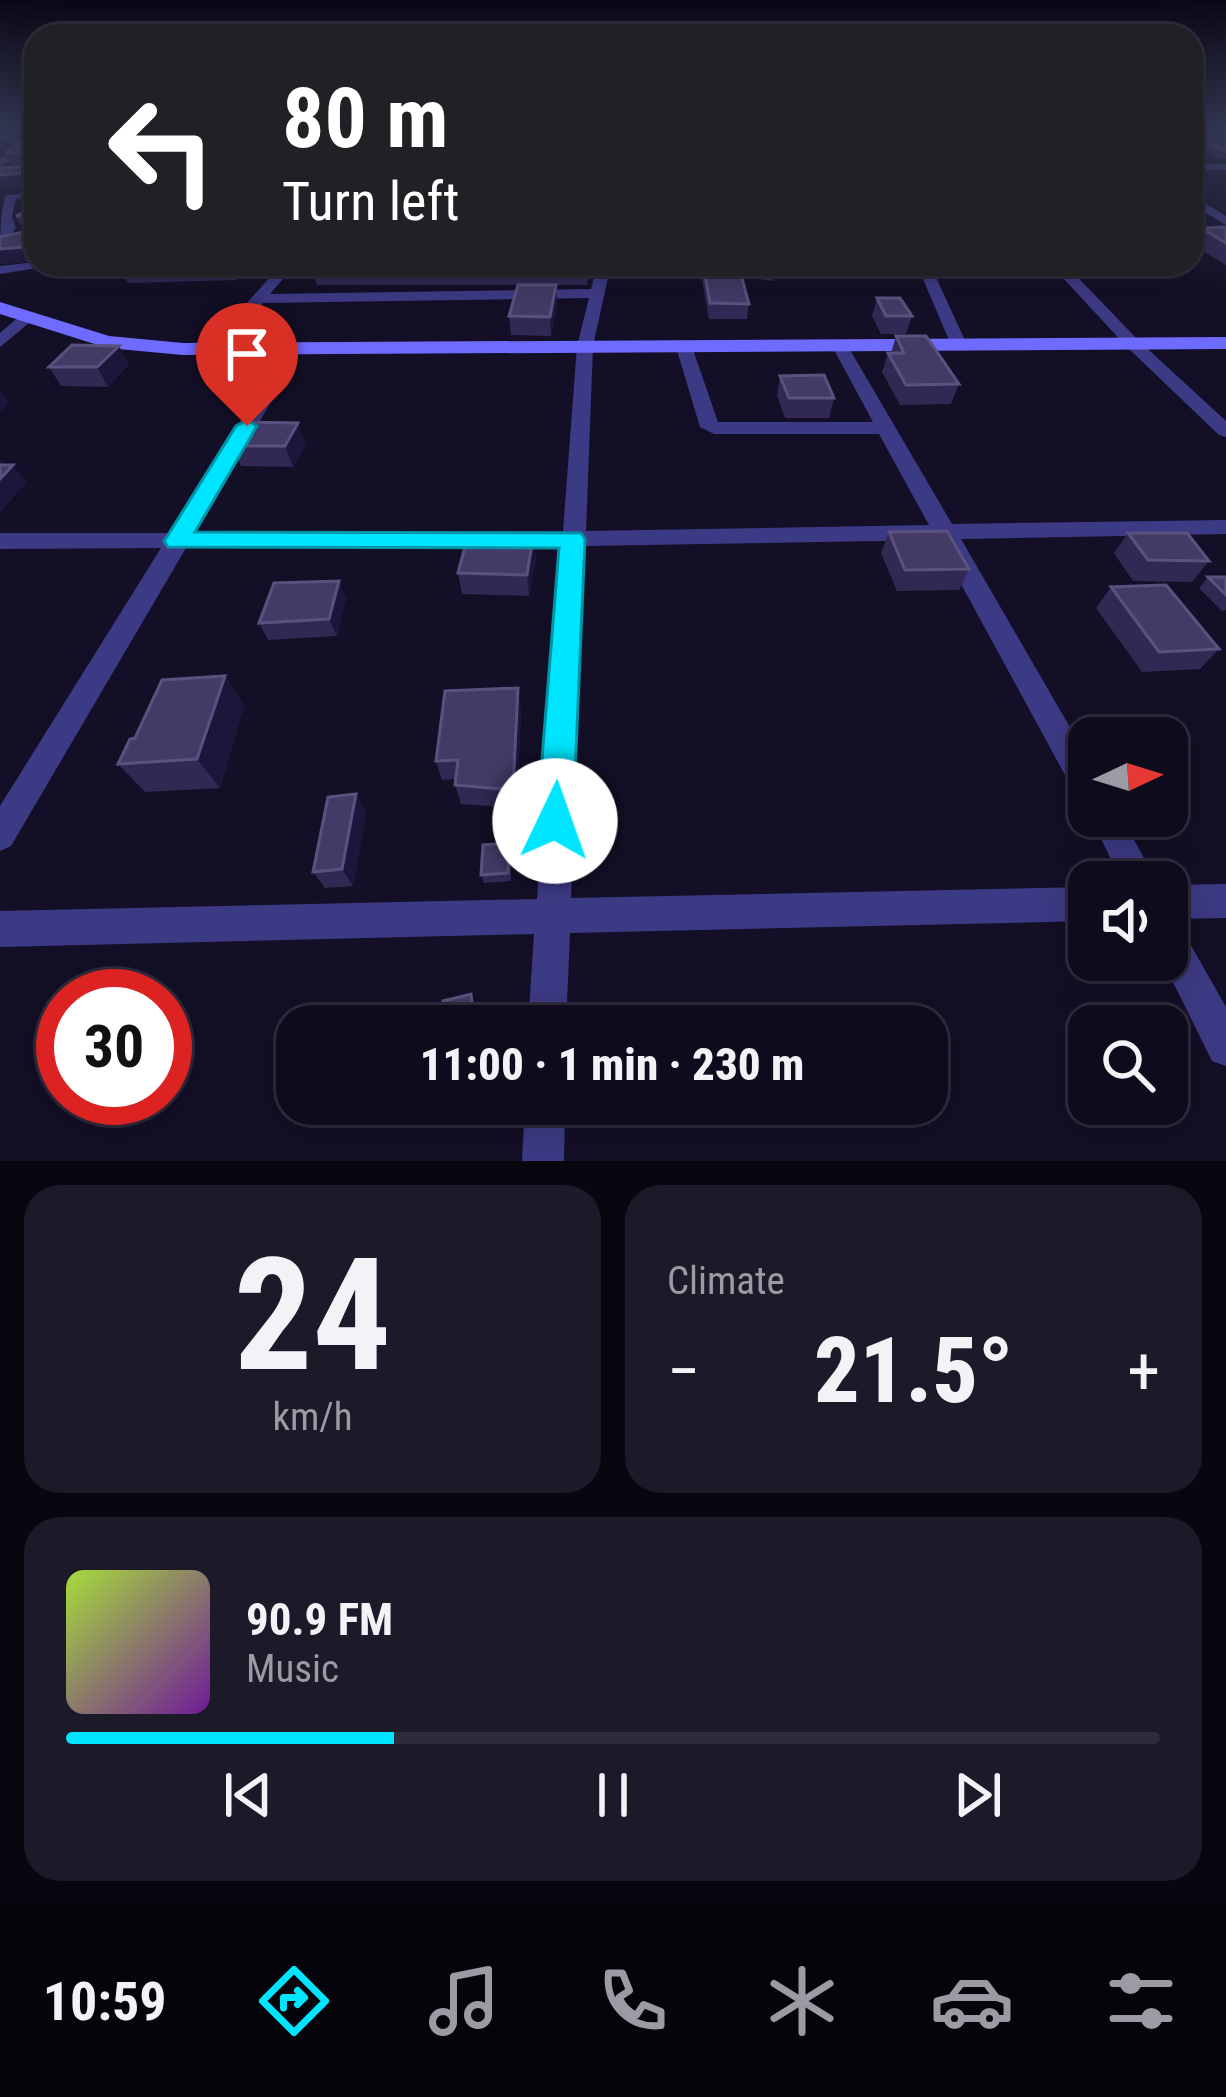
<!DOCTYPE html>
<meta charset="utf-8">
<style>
body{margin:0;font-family:"Roboto Condensed",sans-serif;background:#1c1929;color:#f1f3f6;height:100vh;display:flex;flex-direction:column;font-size:45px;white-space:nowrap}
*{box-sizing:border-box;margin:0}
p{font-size:39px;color:#9b9ba3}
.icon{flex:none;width:66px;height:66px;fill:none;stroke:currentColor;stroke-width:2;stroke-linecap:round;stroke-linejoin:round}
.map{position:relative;height:1161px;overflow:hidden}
.panel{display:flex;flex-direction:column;gap:24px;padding:24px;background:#08060f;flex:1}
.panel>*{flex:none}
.banner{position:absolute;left:24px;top:24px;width:1179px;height:252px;border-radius:36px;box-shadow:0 6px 30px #0003,0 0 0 3px #2e2b3b;background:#202124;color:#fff;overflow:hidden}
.needle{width:78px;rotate:86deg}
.buttons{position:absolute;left:1068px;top:717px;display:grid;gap:24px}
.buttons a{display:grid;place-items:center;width:120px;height:120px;border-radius:24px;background:#0e0b1c;box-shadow:0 6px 30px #0003,0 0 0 3px #2e2b3b;font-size:60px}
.speed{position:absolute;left:36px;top:969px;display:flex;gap:24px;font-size:60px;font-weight:700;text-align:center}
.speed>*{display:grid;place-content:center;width:156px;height:156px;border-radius:50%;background:#0e0b1c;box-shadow:0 6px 30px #0003,0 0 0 3px #2e2b3b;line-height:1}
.speed .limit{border:18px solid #d22;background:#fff;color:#111}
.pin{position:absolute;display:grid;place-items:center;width:102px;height:102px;color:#fff;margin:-123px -51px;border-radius:50% 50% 50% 0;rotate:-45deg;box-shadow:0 0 12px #0007}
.pin .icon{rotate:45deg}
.me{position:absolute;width:132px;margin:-66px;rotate:3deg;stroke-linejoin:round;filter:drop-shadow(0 0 9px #0008)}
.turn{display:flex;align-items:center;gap:42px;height:252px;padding:0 60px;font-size:54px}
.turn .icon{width:156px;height:156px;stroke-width:2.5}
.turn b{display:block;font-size:84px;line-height:102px}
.big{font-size:90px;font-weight:800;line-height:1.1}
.panel .tile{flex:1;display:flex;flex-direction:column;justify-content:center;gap:18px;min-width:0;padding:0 42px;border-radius:36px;background:#1c1929}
.panel .dial{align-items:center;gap:0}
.dial b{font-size:156px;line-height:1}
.song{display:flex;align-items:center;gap:36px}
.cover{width:144px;height:144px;border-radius:18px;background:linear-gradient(135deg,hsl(80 70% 55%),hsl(280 70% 35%))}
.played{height:12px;border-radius:6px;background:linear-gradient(90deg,#00e5ff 30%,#2e2b3b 30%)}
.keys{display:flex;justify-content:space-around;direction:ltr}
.heat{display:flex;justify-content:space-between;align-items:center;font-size:66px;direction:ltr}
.panel .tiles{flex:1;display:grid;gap:24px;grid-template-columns:1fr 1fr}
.tile:last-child{grid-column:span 2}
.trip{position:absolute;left:276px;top:1005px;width:672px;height:120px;border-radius:36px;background:#0e0b1c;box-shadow:0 6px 30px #0003,0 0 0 3px #2e2b3b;font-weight:800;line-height:120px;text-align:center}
.menu{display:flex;height:192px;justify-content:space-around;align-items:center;background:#06040b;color:#9b9ba3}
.menu .icon{width:84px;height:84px}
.menu .current{color:#00e5ff}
.menu b{font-size:54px;color:#f1f3f6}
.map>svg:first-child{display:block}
</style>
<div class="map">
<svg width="1226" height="1161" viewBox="0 0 1226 1161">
<rect width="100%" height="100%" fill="#130f26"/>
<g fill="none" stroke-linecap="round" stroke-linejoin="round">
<path fill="#3d3a85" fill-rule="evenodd" d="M0,135L33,142L34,144L0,167V159L21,145L0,141Z
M1191,164H1226V170H1191Z
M36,191V197L16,199L12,217L16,228L0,248C0,230 1,214 5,196Z
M1191,195L1226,216V225L1191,204Z
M36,262L62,264L0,274V266Z
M282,264H296L270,294L591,289L597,264H611L593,346L586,531L929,525L879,434H714L700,427L676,347L684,342L692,347L718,422H873L832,346L846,343L952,524L1226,520V534L961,539L1089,760V803L1078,799L937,540L585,546L571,898L1089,887V921L570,933L566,1026H528L534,934L0,947V911L537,899L562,547L186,548L11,846L0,851V806L161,548L0,549V533H171L287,346L301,350L195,533L563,531L577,346L589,298L263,303L220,354H208V346Z
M809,264H930L967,345L959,350L951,345L920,272L816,268Z
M1050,264H1065L1139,341L1226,421V437L1219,435L1127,347Z
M21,315L35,318L0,347V333Z
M1089,814L1121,816L1157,882H1122Z
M1226,884V918L1176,919L1226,1007V1066L1212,1061L1162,960H1167V885Z
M525,1104H565L564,1161H522Z"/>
<path fill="#6f6bff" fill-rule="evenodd" d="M0,302L109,336L183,343L1226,337V349L183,355L107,348L0,314Z"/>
</g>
<path fill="#312854" d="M0,129H36V185L0,189V168L30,166L32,164L11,165L5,153L29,137L0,132Z
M1191,129H1226V158H1219L1191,144Z
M32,208L36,261L0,264V237L32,230H23L16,216Z
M1226,227V265L1192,244L1201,228Z
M123,264H260L248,265L236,280L128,283L120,268Z
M305,264H593L587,285H317L312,270H307Z
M612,264H778L773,281L742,277L749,304L747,319H709L701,275L614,273Z
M556,285L557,303L551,336L511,335L509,316Z
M877,298L912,316L906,334H881L872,316Z
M896,336L959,384L951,404L900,405L882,372L888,353H891Z
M119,346L129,365L108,387L61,386L49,367Z
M780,376L834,398L829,418H785L777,396Z
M306,443L293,467L241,466L232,446Z
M889,532L969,569L959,590L897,591L881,553Z
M1128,533L1209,561L1192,582L1133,581L1114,553Z
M533,537L536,558L529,596L462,594L458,573Z
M1208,577H1226V610L1222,611L1199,588Z
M1111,587L1219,649L1200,669L1142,672L1096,608Z
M346,598L337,636L268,640L259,623Z
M225,676L244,706L220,788L145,792L118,764Z
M521,708L517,808L461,804L455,785V779L442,780L436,761Z
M356,794L366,813L353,886L325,888L313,872Z
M509,843L511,852V881L484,883L481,875Z"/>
<path fill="#1d163a" d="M3,136L9,147L0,155V138Z
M36,172V185L0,189V175Z
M36,246V261L0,264V249Z
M232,264H260L248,265L236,280L231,266Z
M589,264H593L587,285V270Z
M556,285L557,303L551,336L550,317Z
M119,346L129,365L108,387L97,367Z
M0,391L9,403L0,412Z
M298,423L306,443L293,467L285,446Z
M2,460L9,469L13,465L27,483L0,512V462Z
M533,537L536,558L529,596L527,575Z
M339,581L346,598L337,636L329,619Z
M225,676L244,706L220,788L197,759Z
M518,688L521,708L517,808L513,790Z
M356,794L366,813L353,886L342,869Z
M471,994L474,1000L477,1026H475Z"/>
<path fill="#433a66" stroke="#5a527e" stroke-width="3" d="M29,129H36V172L0,175V168L30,166L34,162L30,151L5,153L31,136Z
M1191,129H1226V151L1191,135Z
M36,193V246L0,249V237L32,230V216H16L32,208L33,196Z
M1226,227V243L1201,228Z
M123,264H232L231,266L120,268Z
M316,264H589L587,270H312Z
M703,264H738L749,304L710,303Z
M518,285H556L550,317L509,316Z
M877,298H900L912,316H886Z
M896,336H926L959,384L906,385L888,353H904Z
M72,345L119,346L97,367H49Z
M824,375L834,398H789L780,376Z
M247,422L298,423L285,446H232Z
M0,465H13L0,479Z
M947,531L969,569L905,570L889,532Z
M1128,533H1187L1209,561L1148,560Z
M468,535L533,537L527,575L458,573Z
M1208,577H1226V595Z
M339,581L329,619L259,623L274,583Z
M1166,585L1219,649L1159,652L1111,587Z
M225,676L197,759L118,764L130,739L135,738L162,680Z
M518,688L513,790L455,785L458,760L436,761L445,691Z
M356,794L342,869L313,872L328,797Z
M509,843L508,873L481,875L483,845Z
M471,994L475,1026H445L443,1001Z"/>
<linearGradient id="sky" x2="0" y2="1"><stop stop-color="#0a0815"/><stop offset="0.44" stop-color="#333752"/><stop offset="1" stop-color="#333752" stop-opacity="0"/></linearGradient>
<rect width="1226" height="291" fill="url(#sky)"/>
<path fill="#00e5ff" stroke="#0095a6" stroke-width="3" d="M247,420L257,426L195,532L581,533L585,539L573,821L568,833L555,838L543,833L537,821L559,548L168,547L164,541L168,535L236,426Z"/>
</svg>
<div class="buttons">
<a><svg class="needle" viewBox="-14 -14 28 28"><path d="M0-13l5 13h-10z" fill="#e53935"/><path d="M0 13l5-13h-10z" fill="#9b9ba3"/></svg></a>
<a><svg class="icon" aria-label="sound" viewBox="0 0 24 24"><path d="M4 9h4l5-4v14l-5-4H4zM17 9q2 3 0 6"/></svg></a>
<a><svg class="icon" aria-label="search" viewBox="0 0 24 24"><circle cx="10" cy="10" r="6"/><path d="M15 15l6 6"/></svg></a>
</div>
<div class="speed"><div class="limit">30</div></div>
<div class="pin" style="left:247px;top:426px;background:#d93025"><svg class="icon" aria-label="arrive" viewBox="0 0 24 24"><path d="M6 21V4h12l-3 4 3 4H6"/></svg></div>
<svg class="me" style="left:555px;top:821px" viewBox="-20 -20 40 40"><circle r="19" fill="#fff"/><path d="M0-13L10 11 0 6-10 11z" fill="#00e5ff"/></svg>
<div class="trip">11:00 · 1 min · 230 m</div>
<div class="banner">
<div class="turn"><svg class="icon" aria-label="left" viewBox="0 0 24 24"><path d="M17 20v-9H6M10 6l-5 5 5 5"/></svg><div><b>80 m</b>Turn left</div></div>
</div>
</div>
<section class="panel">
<div class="tiles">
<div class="tile dial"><b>24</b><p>km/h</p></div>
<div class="tile"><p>Climate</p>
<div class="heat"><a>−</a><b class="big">21.5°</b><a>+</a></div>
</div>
<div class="tile">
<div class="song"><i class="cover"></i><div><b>90.9 FM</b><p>Music</p></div></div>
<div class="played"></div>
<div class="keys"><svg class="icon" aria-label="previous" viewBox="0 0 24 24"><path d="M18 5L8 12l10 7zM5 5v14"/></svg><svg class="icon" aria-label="pause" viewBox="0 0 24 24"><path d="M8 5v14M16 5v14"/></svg><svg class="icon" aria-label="next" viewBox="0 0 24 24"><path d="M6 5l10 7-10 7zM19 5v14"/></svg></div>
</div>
</div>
</section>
<nav class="menu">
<b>10:59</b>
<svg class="icon current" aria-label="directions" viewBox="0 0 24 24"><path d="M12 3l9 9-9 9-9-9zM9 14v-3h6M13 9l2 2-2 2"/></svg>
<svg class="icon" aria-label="music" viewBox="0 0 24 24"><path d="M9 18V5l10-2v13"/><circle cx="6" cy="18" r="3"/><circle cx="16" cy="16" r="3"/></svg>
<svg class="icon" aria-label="phone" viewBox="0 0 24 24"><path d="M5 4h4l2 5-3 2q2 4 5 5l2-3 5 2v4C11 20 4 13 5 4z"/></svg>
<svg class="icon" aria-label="climate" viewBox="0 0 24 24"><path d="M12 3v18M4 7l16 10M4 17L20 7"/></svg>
<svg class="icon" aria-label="car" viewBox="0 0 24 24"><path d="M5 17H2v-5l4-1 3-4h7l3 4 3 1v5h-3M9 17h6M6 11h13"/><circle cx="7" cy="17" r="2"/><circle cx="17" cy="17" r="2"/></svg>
<svg class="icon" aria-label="filters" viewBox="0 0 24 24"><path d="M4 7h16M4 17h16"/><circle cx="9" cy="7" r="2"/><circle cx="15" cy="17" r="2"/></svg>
</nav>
